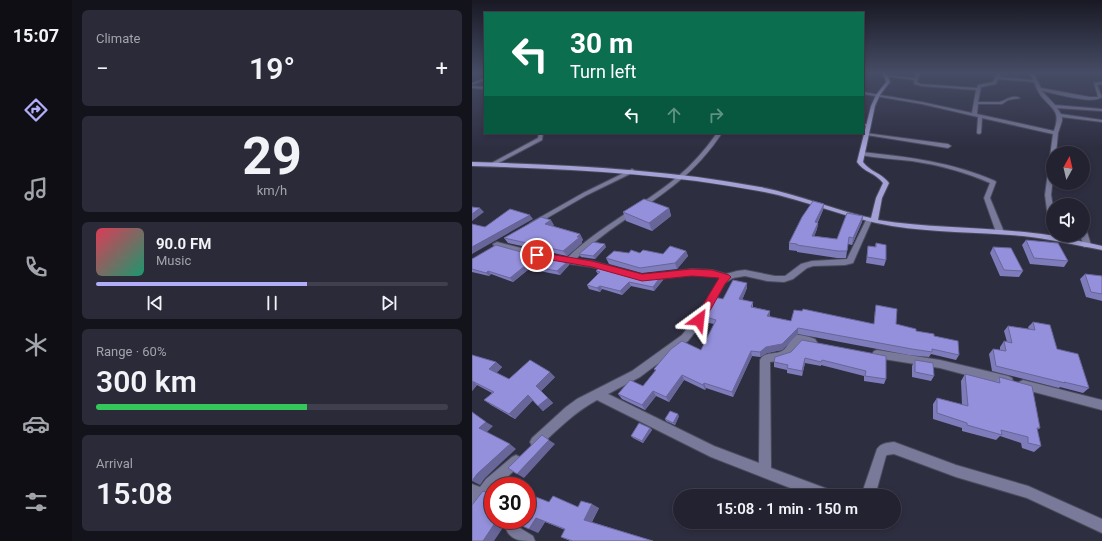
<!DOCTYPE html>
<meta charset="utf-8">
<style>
body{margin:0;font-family:Roboto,sans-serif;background:#2a2a39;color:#f1f3f6;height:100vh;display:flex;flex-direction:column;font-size:15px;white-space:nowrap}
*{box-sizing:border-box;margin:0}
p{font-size:13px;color:#a2a4ab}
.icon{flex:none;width:22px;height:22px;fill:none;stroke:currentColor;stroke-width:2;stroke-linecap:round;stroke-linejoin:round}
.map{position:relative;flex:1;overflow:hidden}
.sheet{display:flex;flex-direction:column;gap:10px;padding:10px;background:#13131b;width:400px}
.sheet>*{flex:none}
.guide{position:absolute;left:12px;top:12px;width:380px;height:122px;border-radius:0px;box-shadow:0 2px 6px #0003,0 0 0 1px #3f3f4d;background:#0b6e4f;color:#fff;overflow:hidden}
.needle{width:26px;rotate:8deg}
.controls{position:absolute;left:574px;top:146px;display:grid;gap:8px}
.controls a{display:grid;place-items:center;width:44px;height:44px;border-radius:50%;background:#222231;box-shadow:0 2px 6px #0003,0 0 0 1px #3f3f4d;font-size:20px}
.speed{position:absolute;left:12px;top:477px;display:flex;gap:8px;font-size:20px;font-weight:700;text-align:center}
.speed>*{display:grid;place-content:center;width:52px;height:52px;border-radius:50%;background:#222231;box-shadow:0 2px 6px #0003,0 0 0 1px #3f3f4d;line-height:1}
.speed .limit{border:6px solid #d22;background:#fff;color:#111}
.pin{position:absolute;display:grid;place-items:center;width:34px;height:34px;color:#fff;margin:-17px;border:2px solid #fff;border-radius:50%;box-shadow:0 1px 4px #0007}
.me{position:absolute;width:44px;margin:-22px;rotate:30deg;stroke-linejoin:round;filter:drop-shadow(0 0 3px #0008)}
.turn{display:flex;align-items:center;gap:14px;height:84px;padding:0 20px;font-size:18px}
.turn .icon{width:52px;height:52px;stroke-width:2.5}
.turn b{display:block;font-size:28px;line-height:34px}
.lanes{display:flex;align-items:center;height:38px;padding:0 20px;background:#0003;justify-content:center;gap:20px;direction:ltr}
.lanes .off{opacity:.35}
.big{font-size:30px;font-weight:600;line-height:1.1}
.sheet .card{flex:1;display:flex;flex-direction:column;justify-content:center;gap:6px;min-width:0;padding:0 14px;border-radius:6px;background:#2a2a39}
.sheet .dial{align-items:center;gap:0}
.dial b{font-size:52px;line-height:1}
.song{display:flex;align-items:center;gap:12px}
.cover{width:48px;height:48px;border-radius:6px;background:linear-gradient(135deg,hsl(350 70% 55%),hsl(160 70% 35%))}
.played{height:4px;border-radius:2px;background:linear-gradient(90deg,#b1adfa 60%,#3f3f4d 60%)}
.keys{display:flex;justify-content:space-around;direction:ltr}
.heat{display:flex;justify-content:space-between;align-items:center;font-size:22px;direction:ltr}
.charge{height:6px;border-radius:3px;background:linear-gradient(90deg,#34c759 60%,#3f3f4d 0)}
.trip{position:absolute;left:201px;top:489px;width:228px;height:40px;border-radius:20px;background:#222231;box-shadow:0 2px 6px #0003,0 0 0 1px #3f3f4d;font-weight:600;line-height:40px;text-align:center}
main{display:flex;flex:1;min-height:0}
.dock{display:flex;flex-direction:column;width:72px;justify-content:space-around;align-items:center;background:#0e0e14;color:#a2a4ab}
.dock .icon{width:28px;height:28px}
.dock .selected{color:#b1adfa}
.dock b{font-size:18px;color:#f1f3f6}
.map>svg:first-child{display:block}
</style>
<main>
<nav class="dock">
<b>15:07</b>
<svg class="icon selected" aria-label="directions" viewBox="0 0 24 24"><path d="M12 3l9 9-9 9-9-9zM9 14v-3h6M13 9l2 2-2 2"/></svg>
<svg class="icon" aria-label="music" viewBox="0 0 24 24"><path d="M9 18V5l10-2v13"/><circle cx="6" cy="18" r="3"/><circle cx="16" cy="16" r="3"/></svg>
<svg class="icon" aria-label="phone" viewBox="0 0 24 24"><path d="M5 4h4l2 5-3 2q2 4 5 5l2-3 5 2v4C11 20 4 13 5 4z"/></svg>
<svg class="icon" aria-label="climate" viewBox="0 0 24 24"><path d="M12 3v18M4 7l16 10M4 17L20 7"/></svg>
<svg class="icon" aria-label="car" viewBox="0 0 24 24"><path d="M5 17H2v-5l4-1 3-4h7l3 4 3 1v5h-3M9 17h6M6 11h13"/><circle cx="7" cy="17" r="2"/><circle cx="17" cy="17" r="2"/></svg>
<svg class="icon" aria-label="filters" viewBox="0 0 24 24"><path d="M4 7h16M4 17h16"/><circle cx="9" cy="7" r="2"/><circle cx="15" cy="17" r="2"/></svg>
</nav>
<section class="sheet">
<div class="card"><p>Climate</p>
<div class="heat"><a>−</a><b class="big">19°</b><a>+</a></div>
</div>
<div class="card dial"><b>29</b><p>km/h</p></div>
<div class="card">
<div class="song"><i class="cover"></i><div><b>90.0 FM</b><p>Music</p></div></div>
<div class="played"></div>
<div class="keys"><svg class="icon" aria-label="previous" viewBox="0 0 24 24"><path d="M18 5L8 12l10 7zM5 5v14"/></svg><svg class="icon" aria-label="pause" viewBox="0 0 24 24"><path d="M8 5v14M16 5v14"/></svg><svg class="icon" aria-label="next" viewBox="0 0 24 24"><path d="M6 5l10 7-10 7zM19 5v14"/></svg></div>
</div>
<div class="card"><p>Range · 60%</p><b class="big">300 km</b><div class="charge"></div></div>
<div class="card"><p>Arrival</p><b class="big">15:08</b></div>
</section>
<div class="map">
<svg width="630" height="541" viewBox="0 0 630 541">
<rect width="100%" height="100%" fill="#2e2e41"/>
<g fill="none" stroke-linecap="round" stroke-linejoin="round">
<defs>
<path id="street" d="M444,72H448L445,82L449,84L505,88L506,85L521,82L526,72L529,73L527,77L561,80L559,76L552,72L562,74L569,88L618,97H626L622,83L630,82V84L625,85L630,97C620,105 583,93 570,91L583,105L630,109V111L585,108L589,114L630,120V122L590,117V121L586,133L584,153H581V178L579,195L581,206V228L577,226L573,195L581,134L510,118L509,133L507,134L505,133L506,117L450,104L391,94V92L450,102L500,113L504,90L449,86L442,84V80L412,76L414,75L443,78ZM526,79L562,82C564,87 566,92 569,96C581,110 589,111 582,131L505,114L506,104H530L536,100L548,98C539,94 534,101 527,102C520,102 513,102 506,102L509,87L524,84Z
M13,78V80L0,85V83Z
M0,86L13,87V89L0,88Z
M391,124H397L399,125L397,126H391Z
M67,133H71L70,140L21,166L16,165L66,138Z
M245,133H250C238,151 224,167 207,181C174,209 134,228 104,259L120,261L170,275L220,269L240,270L254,274L265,271L273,270L303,276H313L329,264L340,261L375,259L394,220L397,218L400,220L381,263L373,265L341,266L335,268L321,279L312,282L295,281L273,276L261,278L253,283L230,323L216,341L168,377L136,394L242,446L287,463L288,360C292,351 303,355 310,351C316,348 320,335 325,335C330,335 338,337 343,339L345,342L343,345L340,346L328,344C321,357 312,360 298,362L299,468L361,491L363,496H339L239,457L125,400C103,412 86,429 68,446L64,448L60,446L58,442L60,438L94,407L105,399L160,371L210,335L224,317L248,278L240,276L220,275L170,281L120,267L77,261L22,246L21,244L25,242L77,255L95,258C128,226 169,207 204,178C220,165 233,150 245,133Z
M393,133L476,144L479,146L476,148L395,135L393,134Z
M390,152C436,157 480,162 523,181L524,182L518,198L532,232L528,234L524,232L512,198L518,183C493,172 467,165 440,161C423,159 405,158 388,155L387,154Z
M160,169L162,170V172L115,195L63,225H61L58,223L111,193Z
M611,230L615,232L619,245L618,247H612L608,235H611Z
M405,350L468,360L536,376L540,378L541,381L540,384L536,386L468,368L405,358L402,357L400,354L402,351Z
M551,380L630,400V410L547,388L546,385L547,382Z
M422,442L484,465L556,486L630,519V533L555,498L484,477L422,454L415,455L414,456L403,496H389L405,449C409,443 415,443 422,442Z
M44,455L48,457L50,461L48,465L26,486H21C21,495 9,510 0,514V484L8,487L14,479L40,457Z
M38,520H52L48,528L61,536L63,541C49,541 39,541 34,529Z"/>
<path id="secondary" d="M408,72C414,72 416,76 418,82L408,95L403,106L391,162C398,172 410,173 417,183L410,198L406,220C457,228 509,227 561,233C584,235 607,241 630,246V250C604,245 578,239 551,236C508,232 463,233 420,226C374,219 332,199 287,191C192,173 96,169 0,166V162C96,165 193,169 288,187C326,194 362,210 399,218L404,198L411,183C404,173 391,172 385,162L399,106L404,95L414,82L412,76Z"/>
</defs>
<use href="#street" stroke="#4c4c5e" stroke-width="2"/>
<use href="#secondary" stroke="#4c4c5e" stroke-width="2"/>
<use href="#street" fill="#797999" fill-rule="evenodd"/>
<use href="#secondary" fill="#a3a1d5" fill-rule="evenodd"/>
</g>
<path fill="#7f7cbc" d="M352,204L351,210L346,222L345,229L342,236L365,239L391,216L390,222L380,245L376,244L374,258H365L325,252V251L317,250V243Z
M197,208L199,216L180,231L154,221L151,212Z
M82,225L81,226L108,234L111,240L110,241V243L95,256L36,243L32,238Z
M554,240L596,261L592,267L558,264L550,245Z
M404,243L414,260L412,266L394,263L396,246L403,247Z
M134,247L123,259L109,257L107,254Z
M521,247L551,271L547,277L528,276L518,253Z
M214,251L216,256L205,269L170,273L137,264L134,258L157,253H168L191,254Z
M0,259H74L95,262L97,265L88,275L57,269L41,282L19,274L17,276L0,272Z
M124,271L168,278L189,276L191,280L182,291L159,286L150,295L130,289L128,292L117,289L115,285L126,274Z
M613,274L630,276V301L614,297L608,279Z
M275,283V288L270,300L281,302V307L298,311V317L319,321L402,324L403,310L404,305L424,324L444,331L462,336L487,355L484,360L459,354L457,357L437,355L326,334L310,350L295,353L288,357L280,356L261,397L234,388L233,390L212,380L197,402L184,396L173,410L150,399L146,394L171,386L183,371L182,369L229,350L242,324L232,322L231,316L251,299Z
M561,322L617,388L611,393L588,387L587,388L520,371L517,354L521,349L528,350V347L532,341L535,342L532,331L536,326L557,329L556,327Z
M330,340L414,379L412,384L392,381V376L349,365V366L333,363L330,376L315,373V370L302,367V362L319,352Z
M0,355L24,362L30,367L24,373L37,379L83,377L69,391L81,403L71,411L61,400L43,419L19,405L12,400L20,393L5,385L0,391Z
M443,360L462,376L459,381L440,377V366Z
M493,374L524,382L527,377L568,428L565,430L569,446L562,452L550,448L549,443L528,436L524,440L490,431V428L461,419V404L465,398L490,405L489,381Z
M207,416L203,425L194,421L193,419Z
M178,428L180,430L171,443L161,438L159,436Z
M77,502L106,507L127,508L120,522L181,541H98L89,537L93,530L73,522L66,533Z"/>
<path fill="#686599" d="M352,204L351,210L342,229L343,222Z
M8,208L12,212L0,221V214Z
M197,208L199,216L180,231L177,223Z
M58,215L61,219L0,254V247Z
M391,216L390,222L380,245L381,238Z
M79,220L82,225L76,230L73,224Z
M346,223L345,229L340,243V236Z
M108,234L111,240L110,241V243L95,256L91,251Z
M133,244L134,247L123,259L121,256Z
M214,251L216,256L205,269L203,263Z
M95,262L97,265L88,275L85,271Z
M54,265L57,269L41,282L38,278Z
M16,271L19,274L17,276L14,273Z
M189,276L191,280L182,291L181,287Z
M157,282L159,286L150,295L148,291Z
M275,283V288L268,305L267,299Z
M128,286L130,289L128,292L125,288Z
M298,311V316L296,322L295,316Z
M326,328V334L310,350L295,353L288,357V352L294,347Z
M279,351L280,356L261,397L260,392Z
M333,358V363L330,376V371Z
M24,362L30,367L23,375L17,369Z
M78,372L83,377L69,391L81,403L71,411L66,406L64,386Z
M210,375L212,380L197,402L194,397Z
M0,381L5,385L0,391Z
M232,383L234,388L233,390L231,385Z
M181,391L184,396L173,410L170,405Z
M56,395L61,400L43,419L37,414Z
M206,414L207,416L203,425L201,423Z
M14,422L21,426L14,433L7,428Z
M178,428L180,430L171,443L170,441Z
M77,440L83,444L52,478L45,474Z
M38,444L44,449L13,478L8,485L0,481L5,474Z
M120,504L127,508L119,523L112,520Z
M64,518L73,522L66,533L57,529Z
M25,520H36L22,541H11Z"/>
<path fill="#9490db" stroke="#686599" d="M172,199L197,208L177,223L151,212Z
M341,201L352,204L343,222L346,223L340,236L365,239L375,213L391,216L381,238L377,237L375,251H366L325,245V244L317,243L330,217Z
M0,207L8,208L0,214Z
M38,209L58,215L0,247V224L13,227Z
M69,217L79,220L73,224L108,234L105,237H108L91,251L32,238Z
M554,240L586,243L596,261L562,258Z
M121,242L133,244L121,256L107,254Z
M404,243L414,245V260L395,257L396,246L404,247Z
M24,245L74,259L95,262L85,271L54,265L38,278L16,271L14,273L0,269V259Z
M198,246L214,251L203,263L168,268L134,258L142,251L157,253L159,250L168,253L171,250L191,254Z
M521,247L539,248L551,271L532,270Z
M128,267L168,278L189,276L181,287L157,282L148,291L128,286L125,288L115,285L128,272L124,271Z
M613,274L630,276V294L619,292Z
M261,280L275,283L267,299L281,302L279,307L298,311L295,316L319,321L322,310L330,311L331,309L402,324L404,305L425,309L424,324L444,329V331L462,334V336L486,341L487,355L460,349V352L440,349L326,328L310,344L294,347L288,352L279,351L260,392L232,383L231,385L210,375L194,397L181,391L170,405L146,394L158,380L171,386L184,370L182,369L199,349L210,341L229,350L244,320L231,316L242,297L251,299Z
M561,322L578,325L585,349L606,354L617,388L592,382L593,383L524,366L521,349L534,351L532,341L540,343L536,326L563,330Z
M330,340L414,356V379L393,376L394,371L350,360L349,362L333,358L330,371L315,368L316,365L302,362L303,357L319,352Z
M0,355L24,362L17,369L37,379L58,360L78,372L64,386L76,398L66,406L56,395L37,414L12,400L22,392L0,381Z
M443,360L461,363L462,376L443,372Z
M493,374L528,383L527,377L560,386L568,428H565L569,446L556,443V437L529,430L530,435L495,425V423L465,413V398L496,406Z
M198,411L206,414L201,423L193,419Z
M0,412L14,422L7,428L38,444L5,474L0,481Z
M167,423L178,428L170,441L159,436Z
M70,435L77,440L45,474L36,468Z
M11,491L21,495V520H25L11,541H0V505Z
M81,496L106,507L109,501L120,504L112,520L181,541H101L89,537L93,529L64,518L57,529L46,524L48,520H55V511L64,497L77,502Z"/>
<linearGradient id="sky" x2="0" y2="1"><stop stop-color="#191924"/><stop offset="0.49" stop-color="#464c65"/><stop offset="1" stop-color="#464c65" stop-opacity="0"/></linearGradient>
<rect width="630" height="148" fill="url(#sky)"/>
<path fill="#e11d48" stroke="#92132f" d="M65,252L120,261L170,274L220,269L240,270L257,275L259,277L253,284L231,323L227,324L223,323L222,320L247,278L220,276L170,281L120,267L62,257L60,255Z"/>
</svg>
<div class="controls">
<a><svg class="needle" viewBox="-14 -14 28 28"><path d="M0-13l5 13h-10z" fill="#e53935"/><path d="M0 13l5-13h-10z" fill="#a2a4ab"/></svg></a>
<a><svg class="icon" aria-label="sound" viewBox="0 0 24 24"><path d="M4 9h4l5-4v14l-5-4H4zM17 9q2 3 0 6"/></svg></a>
</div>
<div class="speed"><div class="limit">30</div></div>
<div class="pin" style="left:65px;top:255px;background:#d93025"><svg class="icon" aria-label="arrive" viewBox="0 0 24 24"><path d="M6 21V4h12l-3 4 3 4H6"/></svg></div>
<svg class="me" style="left:227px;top:320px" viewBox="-20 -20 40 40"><path d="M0-17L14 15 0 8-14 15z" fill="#e11d48" stroke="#fff" stroke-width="4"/></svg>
<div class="trip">15:08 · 1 min · 150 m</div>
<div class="guide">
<div class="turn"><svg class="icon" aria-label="left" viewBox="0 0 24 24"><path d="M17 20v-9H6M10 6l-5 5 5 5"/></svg><div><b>30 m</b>Turn left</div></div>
<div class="lanes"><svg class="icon" aria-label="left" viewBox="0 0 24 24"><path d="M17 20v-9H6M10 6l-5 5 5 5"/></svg><svg class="icon off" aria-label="ahead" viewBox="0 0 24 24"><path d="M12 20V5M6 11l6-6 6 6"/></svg><svg class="icon off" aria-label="right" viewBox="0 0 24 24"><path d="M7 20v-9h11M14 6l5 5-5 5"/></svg></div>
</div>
</div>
</main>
